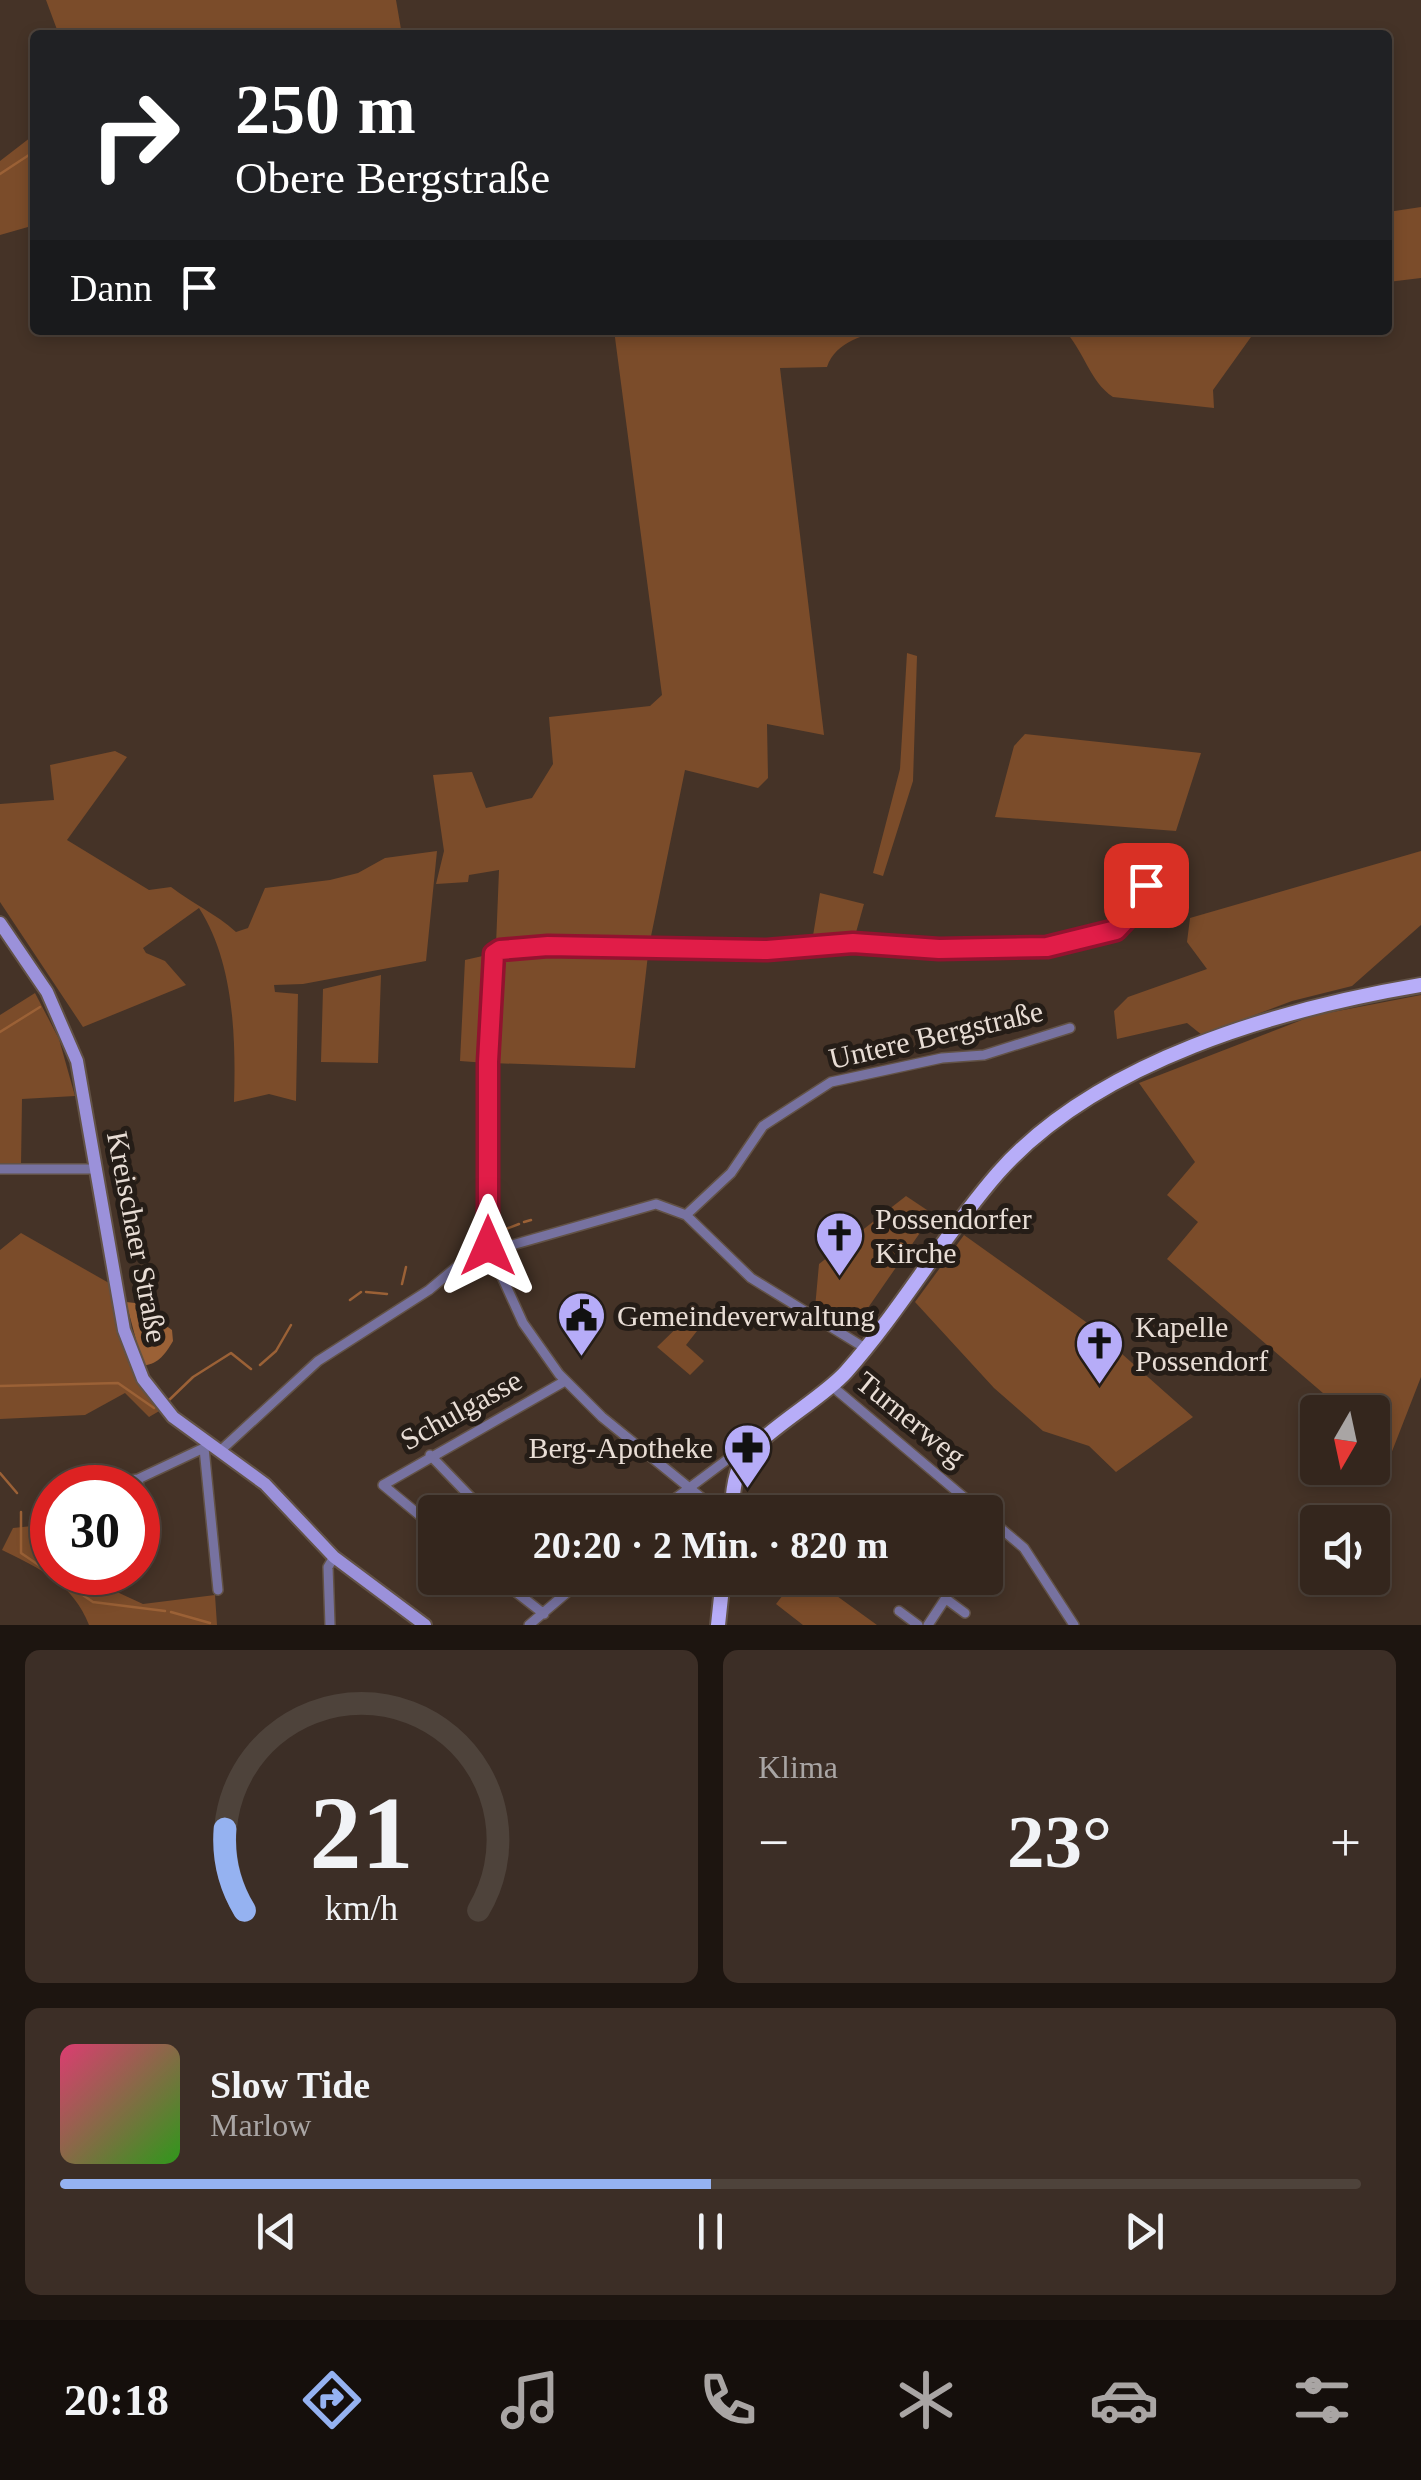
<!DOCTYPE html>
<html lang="de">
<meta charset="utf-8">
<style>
body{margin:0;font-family:Georgia,serif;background:#3c2e26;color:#f1f3f6;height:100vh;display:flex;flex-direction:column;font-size:38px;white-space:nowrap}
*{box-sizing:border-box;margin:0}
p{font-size:32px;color:#a9a5a4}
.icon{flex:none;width:55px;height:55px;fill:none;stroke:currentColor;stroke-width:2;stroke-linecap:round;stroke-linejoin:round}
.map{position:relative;height:1625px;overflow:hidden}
.panel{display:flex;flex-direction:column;gap:25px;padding:25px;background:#1d1510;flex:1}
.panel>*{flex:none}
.banner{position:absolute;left:30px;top:30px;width:1362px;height:305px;border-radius:10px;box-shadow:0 5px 15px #0003,0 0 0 2px #4e433b;background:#202124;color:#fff;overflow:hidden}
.needle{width:65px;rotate:189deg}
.buttons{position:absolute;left:1300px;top:1395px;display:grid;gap:20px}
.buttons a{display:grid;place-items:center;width:90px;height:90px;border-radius:10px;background:#34261d;box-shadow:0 5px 15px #0003,0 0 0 2px #4e433b;font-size:50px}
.speed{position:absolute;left:30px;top:1465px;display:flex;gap:20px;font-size:50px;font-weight:700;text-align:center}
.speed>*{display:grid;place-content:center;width:130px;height:130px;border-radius:50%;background:#34261d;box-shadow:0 5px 15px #0003,0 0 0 2px #4e433b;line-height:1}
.speed .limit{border:15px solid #d22;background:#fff;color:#111}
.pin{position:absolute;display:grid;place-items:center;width:85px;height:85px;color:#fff;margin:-42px;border-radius:20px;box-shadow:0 5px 15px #0006}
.me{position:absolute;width:110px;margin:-55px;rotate:0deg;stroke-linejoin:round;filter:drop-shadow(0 0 8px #0008)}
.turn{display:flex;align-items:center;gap:35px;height:210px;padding:0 40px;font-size:45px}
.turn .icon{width:130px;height:130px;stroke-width:2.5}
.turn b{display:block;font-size:70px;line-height:85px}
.then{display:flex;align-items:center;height:95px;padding:0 40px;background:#0003;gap:20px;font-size:38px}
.big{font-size:75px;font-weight:600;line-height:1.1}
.panel .widget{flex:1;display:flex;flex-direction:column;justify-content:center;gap:15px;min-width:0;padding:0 35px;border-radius:15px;background:#3c2e26}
.panel .dial{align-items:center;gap:0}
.dial svg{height:260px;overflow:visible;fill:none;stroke:#4e433b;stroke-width:7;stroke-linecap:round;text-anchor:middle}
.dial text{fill:#f1f3f6;stroke:none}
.song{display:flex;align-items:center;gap:30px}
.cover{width:120px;height:120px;border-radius:15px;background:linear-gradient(135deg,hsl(340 70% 55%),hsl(110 70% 35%))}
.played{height:10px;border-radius:5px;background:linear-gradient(90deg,#95b2f1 50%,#4e433b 50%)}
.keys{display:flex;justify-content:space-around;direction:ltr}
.heat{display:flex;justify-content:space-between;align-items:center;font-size:55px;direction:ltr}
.panel .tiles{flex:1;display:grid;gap:25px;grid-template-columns:1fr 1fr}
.widget:last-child{grid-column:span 2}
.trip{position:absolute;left:418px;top:1495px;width:585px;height:100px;border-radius:10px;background:#34261d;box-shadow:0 5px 15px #0003,0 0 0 2px #4e433b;font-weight:600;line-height:100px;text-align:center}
.dock{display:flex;height:160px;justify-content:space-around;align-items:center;background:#150f0c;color:#a9a5a4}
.dock .icon{width:70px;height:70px}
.dock .current{color:#95b2f1}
.dock b{font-size:45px;color:#f1f3f6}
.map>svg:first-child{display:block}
</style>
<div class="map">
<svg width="1421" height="1625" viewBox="0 0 1421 1625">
<rect width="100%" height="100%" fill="#453327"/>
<path fill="#7b4c2a" d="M46,0H396L402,35H59Z
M35,134V225L0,235V161Z
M1421,207V278L1388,282V212Z
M614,330H890C865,334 836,341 827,367L780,368L824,735L767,724L768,778L758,788L685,770L649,946L635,1068L492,1063L497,965L503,954L547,943L496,945L499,870L469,875L468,882L436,884L444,851L433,775L472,772L486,808L532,798L553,764L549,717L650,706L662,695Z
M1064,330H1256L1213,390L1214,408L1113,397C1090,382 1083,349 1064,330Z
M907,653L917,656L913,781L883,876L873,873L900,769Z
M1025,734L1201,753L1176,831L995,817L1014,746Z
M115,751L127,757L67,840L149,890L171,887C193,904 215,913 236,932L248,928L265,888L330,880L358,873L385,858L437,851L426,961L303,984L274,985L275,992L298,994L296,1101L269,1094L234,1102C236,1038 234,962 199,908L143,948L146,953L165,961L186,985L83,1027L0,902V804L54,800L50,765Z
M1421,851V925L1352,986L1292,1001L1202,1035L1187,1023L1117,1039L1114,1011L1128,997L1207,969L1187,942L1190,918Z
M820,893L864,904L853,943L811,948Z
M487,955L492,958L487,1063L460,1061L465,960Z
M381,975L378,1063L321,1062L323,989Z
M35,993L59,1039L75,1096L22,1099L21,1166H0V1015Z
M1421,995V1377L1391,1454L1373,1437L1372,1412H1345L1167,1259L1198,1222L1167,1195L1195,1162L1139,1083L1312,1016Z
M906,1196L933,1214L854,1328L815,1308L819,1264Z
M21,1233L116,1287L124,1330L161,1410L149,1417L125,1393L85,1415L0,1419V1250Z
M964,1235L1086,1322L1193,1417L1116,1472L1089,1446L1043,1431L994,1388L915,1302Z
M697,1308L708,1317L686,1345L704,1361L690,1375L657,1347Z
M52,1524V1572L103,1573L104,1586L143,1604L215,1595L217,1625H89C73,1584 41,1569 2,1550L13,1528Z
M796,1578H812L877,1625H803L776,1604Z"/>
<path fill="#9b6136" d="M126,1302L135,1303L172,1330L173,1341C165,1354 160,1363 143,1366Z"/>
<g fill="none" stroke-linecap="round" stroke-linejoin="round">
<path stroke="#9b6136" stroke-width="2.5" d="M0,174L35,151
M0,1032L40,1007
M524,1222L531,1220
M506,1229L519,1224
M499,1231H501
M402,1284L406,1267
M366,1292L387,1294
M350,1300L361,1292
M260,1365L276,1351L291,1325
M0,1386L118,1383L154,1408
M167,1402L193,1377L231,1353L251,1369
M0,1473L17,1493
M21,1512V1553L93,1602L165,1611
M171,1612L210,1623"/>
<defs>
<path id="street" d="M0,1169H97
M686,1215L731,1173L763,1126L831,1082L942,1058L984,1055L1070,1028
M833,1387L1024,1548L1074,1625
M204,1448L218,1590
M220,1451L318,1361L429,1290L460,1264L491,1251L656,1204L686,1215L751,1278L865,1348
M430,1455L485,1512
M138,1479L145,1556
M110,1483L138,1479L208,1446
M657,1512L728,1459
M719,1512L602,1417L559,1374L523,1323L488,1246L489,1062L495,954L507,948L548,946L1047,947C1104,937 1120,940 1146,885
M435,1528L383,1485L565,1381
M498,1578L544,1614
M821,1578L826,1582L834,1578
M946,1599L965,1613
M899,1611L918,1625
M330,1625L328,1567L334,1557
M529,1625L584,1578
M928,1625L959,1578"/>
<path id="secondary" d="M0,923L47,992L77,1061L124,1330L143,1379L173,1417L265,1484L334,1557L425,1625"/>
<path id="primary" d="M731,1512C733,1498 733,1481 739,1468C754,1435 819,1402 846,1372C901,1310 943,1236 998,1173C1097,1061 1279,1009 1421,985
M718,1625L723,1578"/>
</defs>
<use href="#street" stroke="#625246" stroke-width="12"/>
<use href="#secondary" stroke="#625246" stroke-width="16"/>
<use href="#primary" stroke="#625246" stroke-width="18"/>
<use href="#street" stroke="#7772a0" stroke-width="9"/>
<use href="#secondary" stroke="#9b91da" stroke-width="12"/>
<use href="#primary" stroke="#b7adf8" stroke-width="14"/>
</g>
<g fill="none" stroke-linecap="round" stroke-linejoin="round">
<defs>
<path id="route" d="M488,1246V1062L494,954L500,950L548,946L767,950L853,943L939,949L1047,947L1116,930L1134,911L1146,885"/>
</defs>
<use href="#route" stroke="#92132f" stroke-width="25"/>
<use href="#route" stroke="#e11d48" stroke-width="18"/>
</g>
<defs>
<symbol id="church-pin" viewBox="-11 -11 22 30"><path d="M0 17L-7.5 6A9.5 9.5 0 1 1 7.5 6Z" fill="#b6acf8" stroke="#251d17"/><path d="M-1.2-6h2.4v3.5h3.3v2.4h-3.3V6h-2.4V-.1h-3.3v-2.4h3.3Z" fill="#111"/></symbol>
<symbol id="civic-pin" viewBox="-11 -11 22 30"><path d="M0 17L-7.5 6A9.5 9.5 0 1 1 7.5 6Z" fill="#b6acf8" stroke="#251d17"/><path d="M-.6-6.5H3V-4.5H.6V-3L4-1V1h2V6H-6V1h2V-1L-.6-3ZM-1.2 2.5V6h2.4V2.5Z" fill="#111"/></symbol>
<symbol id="pharmacy-pin" viewBox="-11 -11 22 30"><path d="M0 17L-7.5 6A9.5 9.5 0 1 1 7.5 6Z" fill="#b6acf8" stroke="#251d17"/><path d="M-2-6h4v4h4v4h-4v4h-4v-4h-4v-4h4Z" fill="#111"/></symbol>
</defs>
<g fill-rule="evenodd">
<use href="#church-pin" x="812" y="1208" width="55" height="75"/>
<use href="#civic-pin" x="554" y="1288" width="55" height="75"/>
<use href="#church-pin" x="1072" y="1316" width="55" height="75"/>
<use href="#pharmacy-pin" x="720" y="1420" width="55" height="75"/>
</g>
<g text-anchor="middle" stroke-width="10" stroke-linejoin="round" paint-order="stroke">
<g font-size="30" fill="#e8ddd5" stroke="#251d17">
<text transform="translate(936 1035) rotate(-13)" y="10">Untere Bergstraße</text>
<text transform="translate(137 1237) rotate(79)" y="10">Kreischaer Straße</text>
<text transform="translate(461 1410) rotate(-29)" y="10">Schulgasse</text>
<text transform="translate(911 1419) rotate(39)" y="10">Turnerweg</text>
</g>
<g font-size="30" fill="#e8ddd5" stroke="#251d17" text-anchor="start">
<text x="875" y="1229">Possendorfer<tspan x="875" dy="34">Kirche</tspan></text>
<text x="617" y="1326">Gemeindeverwaltung</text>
<text x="1135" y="1337">Kapelle<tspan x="1135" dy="34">Possendorf</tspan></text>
<text x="713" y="1458" text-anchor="end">Berg-Apotheke</text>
</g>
</g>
</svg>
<div class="buttons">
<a><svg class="needle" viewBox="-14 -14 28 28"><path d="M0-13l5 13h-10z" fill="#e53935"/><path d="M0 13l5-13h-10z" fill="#a9a5a4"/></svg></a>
<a><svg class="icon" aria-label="sound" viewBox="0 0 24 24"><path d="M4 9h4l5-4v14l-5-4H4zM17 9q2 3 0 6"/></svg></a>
</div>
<div class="speed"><div class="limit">30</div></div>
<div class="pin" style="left:1146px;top:885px;background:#d93025"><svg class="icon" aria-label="arrive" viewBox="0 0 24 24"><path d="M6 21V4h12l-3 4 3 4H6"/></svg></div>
<svg class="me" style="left:488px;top:1246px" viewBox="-20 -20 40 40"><path d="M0-17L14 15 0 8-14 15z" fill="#e11d48" stroke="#fff" stroke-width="4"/></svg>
<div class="trip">20:20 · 2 Min. · 820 m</div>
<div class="banner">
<div class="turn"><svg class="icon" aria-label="right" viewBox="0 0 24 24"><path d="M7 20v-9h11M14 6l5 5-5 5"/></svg><div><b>250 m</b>Obere Bergstraße</div></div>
<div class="then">Dann<svg class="icon" aria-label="arrive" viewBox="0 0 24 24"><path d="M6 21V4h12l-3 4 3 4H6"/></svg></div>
</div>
</div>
<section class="panel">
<div class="tiles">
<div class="widget dial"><svg viewBox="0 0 100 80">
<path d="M14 69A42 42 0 1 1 86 69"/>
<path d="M14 69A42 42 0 0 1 8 44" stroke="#95b2f1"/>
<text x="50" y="56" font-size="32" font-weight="700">21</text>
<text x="50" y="72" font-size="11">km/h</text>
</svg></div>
<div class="widget"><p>Klima</p>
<div class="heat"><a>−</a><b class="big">23°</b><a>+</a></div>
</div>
<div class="widget">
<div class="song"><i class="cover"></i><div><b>Slow Tide</b><p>Marlow</p></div></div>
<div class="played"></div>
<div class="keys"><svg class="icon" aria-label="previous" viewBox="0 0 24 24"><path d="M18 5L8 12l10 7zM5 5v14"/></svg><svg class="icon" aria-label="pause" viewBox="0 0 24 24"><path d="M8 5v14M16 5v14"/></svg><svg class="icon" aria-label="next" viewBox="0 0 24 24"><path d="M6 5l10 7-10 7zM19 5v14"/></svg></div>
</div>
</div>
</section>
<nav class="dock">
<b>20:18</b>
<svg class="icon current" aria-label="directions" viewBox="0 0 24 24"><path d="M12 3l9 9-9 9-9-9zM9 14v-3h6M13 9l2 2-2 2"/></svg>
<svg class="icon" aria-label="music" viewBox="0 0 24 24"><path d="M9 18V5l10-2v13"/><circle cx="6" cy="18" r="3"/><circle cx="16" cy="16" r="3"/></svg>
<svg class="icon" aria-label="phone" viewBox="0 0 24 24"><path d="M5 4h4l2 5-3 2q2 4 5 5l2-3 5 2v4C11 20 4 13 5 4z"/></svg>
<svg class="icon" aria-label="climate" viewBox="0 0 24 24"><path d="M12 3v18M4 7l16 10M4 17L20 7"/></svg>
<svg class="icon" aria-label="car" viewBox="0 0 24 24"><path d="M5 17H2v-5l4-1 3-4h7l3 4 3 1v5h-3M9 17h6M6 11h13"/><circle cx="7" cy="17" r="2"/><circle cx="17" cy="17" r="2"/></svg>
<svg class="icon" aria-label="filters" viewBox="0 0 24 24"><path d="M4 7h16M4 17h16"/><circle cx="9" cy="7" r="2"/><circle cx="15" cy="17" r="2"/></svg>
</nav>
